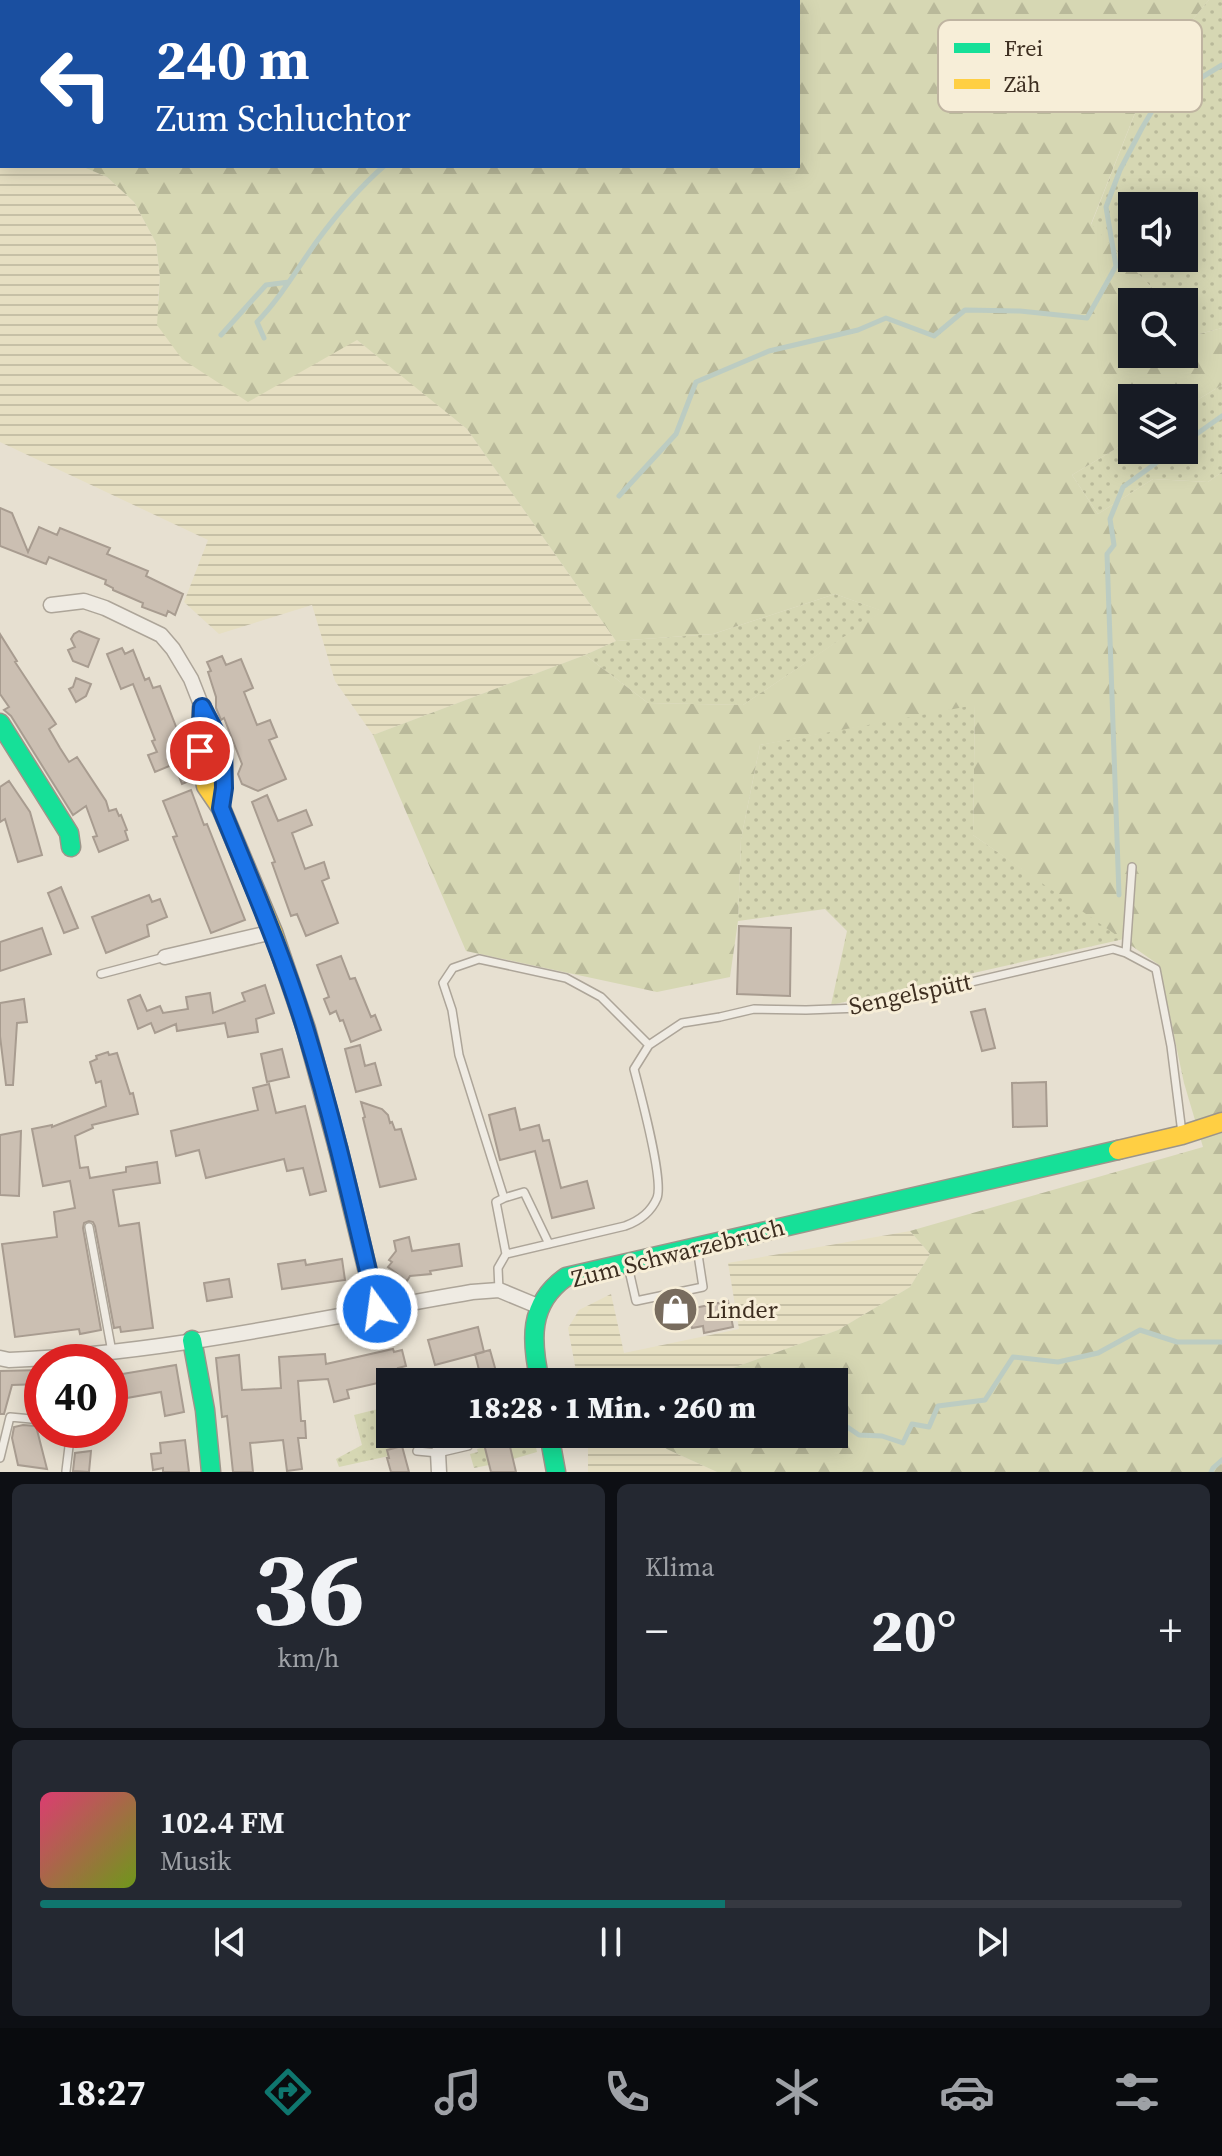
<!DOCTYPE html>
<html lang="de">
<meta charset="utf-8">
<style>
body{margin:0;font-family:"Source Serif 4",serif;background:#242831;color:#f1f3f6;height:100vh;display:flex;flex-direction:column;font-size:30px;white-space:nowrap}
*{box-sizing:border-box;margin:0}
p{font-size:26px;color:#9ea1a6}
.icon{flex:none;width:44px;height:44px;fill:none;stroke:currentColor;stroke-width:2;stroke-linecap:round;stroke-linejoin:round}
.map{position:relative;height:1472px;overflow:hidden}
.sheet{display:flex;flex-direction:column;gap:12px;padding:12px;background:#0d0f14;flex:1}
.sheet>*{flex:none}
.hud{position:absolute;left:0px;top:0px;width:800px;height:168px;box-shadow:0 4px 20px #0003;background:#1a4fa0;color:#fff;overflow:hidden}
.tools{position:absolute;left:1118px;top:192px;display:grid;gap:16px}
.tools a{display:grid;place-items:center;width:80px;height:80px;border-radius:0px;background:#171b24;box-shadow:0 4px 20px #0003;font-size:40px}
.speed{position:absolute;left:24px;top:1344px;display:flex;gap:16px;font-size:40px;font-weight:700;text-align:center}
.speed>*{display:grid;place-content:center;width:104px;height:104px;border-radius:50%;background:#171b24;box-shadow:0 4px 20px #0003;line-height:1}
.speed .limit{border:12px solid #d22;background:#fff;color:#111}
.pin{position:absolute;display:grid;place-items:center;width:68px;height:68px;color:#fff;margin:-34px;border:4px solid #fff;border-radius:50%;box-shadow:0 2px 8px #0007}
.me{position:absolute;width:88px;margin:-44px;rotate:346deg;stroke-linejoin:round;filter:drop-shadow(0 0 6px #0008)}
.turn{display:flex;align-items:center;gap:28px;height:168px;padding:0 24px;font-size:36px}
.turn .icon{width:104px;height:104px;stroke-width:2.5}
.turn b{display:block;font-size:56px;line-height:68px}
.big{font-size:60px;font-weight:800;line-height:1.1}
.sheet .tile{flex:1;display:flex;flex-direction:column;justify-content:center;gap:12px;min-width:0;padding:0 28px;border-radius:12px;background:#242831}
.sheet .dial{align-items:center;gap:0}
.dial b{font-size:104px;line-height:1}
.song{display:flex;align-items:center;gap:24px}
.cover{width:96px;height:96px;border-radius:12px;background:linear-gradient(135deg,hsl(340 70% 55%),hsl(80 70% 35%))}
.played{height:8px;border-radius:4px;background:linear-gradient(90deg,#0f766e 60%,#363941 60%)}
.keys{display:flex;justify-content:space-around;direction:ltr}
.heat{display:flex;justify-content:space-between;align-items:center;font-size:44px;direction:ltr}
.sheet .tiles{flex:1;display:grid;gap:12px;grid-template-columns:1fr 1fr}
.tile:last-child{grid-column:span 2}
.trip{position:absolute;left:376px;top:1368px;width:472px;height:80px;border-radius:0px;background:#171b24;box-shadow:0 4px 20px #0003;font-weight:800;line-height:80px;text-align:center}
.tabs{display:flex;height:128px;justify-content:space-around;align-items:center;background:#090b0e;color:#9ea1a6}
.tabs .icon{width:56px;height:56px}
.tabs .selected{color:#0f766e}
.tabs b{font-size:36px;color:#f1f3f6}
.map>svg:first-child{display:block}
</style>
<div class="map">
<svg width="1222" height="1472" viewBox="0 0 1222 1472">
<defs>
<pattern id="farmland-rules" width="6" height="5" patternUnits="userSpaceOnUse" patternTransform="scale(2)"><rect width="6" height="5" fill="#e6dfc2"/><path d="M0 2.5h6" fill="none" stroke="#c6c0a6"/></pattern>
<pattern id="grass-dots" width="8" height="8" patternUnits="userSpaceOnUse" patternTransform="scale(2)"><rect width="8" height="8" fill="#d6d7b3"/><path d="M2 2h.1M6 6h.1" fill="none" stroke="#b9b99a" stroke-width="1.8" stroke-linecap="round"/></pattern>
<pattern id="forest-firs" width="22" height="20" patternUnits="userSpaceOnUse" patternTransform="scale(2)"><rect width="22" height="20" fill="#d6d7b3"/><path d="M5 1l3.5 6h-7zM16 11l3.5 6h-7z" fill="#b9b99a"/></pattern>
</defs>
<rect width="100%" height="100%" fill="#e7e0d1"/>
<path fill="url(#farmland-rules)" d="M0,153H2V166H81L107,177L134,202L156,243L160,277L158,301L357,340L405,378L467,429L616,641L585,655L373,735L335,681L312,605L219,634L184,602L208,540L0,442Z
M910,1231L930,1254L910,1287L838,1330L730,1369L641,1373L621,1369V1382H578L568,1328L579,1310L611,1294L624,1353L739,1329L728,1263Z
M588,1434H634L717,1472H588Z"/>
<path fill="url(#grass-dots)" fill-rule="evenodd" d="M1209,0H1222V328L1184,338V302H1160L1155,291L1091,225L1154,65ZM1132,206H1184V258H1132Z
M1222,385V472L1208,482L1153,479L1098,514L1072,475L1132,439V450H1184V408Z
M835,594L883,611L743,705L648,703L585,655L616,641L713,634Z
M975,704L973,835L1124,939L831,1005L847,931L825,909L738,921L741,839L760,745Z
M390,1406V1416L383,1419L390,1449L387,1450L389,1456L339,1467L336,1459L362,1445L354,1415Z
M507,1434H533L537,1452L513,1459Z
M484,1447L489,1465L474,1468L470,1454L478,1452L477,1449Z"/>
<path fill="url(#forest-firs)" d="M0,0H553L552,2H2V153H0Z
M637,0H1209L1154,65L1091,224L1155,291L1160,302H1132V354H1184V338L1222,328V385L1184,408V398H1132V439L1072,475L1098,514L1153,479L1208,482L1222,472V1472H717L634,1434H834V1382H621L620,1369L641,1373L730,1369L838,1330L910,1287L930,1254L910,1231L1203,1147L1184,1083L1159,965L973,835L975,705L760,745L741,839L738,921L730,977L657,992L466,951L373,735L585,655L648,703L743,705L882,611L835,594L713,634L616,641L467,429L357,340L248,402L182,359L157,325L160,277L156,243L134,202L107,177L81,166H798V2H636Z"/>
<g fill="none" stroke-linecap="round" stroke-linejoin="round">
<path stroke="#bcccc2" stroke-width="5" d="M77,2L81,0
M521,2V0
M0,69L2,60
M221,335L266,285L289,282
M264,338L257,322C281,297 297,269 317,241C337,214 359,188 384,166
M1184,443L1222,416
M619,496L676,434L696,382L769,351L858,330L886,318L934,336L965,310L1020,311L1087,318L1116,266L1106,207L1120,170L1142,128L1155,106L1222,65
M1119,895L1107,554L1114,545L1110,519L1123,487L1174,450
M834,1418L859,1435L882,1436L903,1443L912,1424L929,1427L938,1406L985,1400L1013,1357L1058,1362L1098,1353L1140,1330L1177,1342H1222
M1211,1472L1213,1468L1222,1460"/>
</g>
<path fill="#cbbfb2" stroke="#a89c90" stroke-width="2" d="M0,508L12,513L28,552L39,527L57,535L60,528L110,548L107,554L148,571L146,576L183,594L175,615L168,611L166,616L142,607L143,603L113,590V588L105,584L106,580L49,557L46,564L0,546Z
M79,631L99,639L88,667L73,661L68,650L75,647L71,639L74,634Z
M0,634L17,661L15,662L56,724L49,729L60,748L69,762L77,757L106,801L109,811L116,809L119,816L121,815L127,830L125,831L128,840L99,852L93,837L97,836L86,806L73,815L11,716L4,710L9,707L0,694Z
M122,648L125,654L133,650L145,680L149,678L153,688L160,686L184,747L182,748L189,767L192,780L182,784L174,764L155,772L148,755L157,752L152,741L155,740L133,684L121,689L107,654Z
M222,656L226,665L241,659L253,688L244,692L257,725L270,720L277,737L269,740L286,779L258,791L242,784L238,774L242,764L224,718L221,720L216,708V697L208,672L211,671L207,662Z
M76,678L91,684L86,696L76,702L69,689L73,687Z
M9,781L30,812L42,855L18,862L5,819L0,822V787Z
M191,790L204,825L207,824L245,920L211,933L173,837L177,836L163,801Z
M267,795L278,821L306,810L312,825L292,833L305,869L324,862L329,878L322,881L338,923L306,936L297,914L291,916L272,863L275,862L252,802Z
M61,887L78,928L64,933L48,893Z
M149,895L152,902L160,899L167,917L147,925L149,936L106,953L92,917Z
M739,926L791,928L790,996L737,994Z
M42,928L51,954L0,971V942Z
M341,956L350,979L355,978L371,1017L375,1015L381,1030L351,1042L343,1020L340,1021L336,1011L330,1014L324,999L329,997L317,965Z
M265,985L274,1013L256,1019L258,1032L228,1037L225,1023L177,1031L176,1024L155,1033L151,1023L138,1029L128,1000L140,995L147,1011L160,1006L163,1013L188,1009L186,997L210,993L213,1013L245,1001L242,993Z
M24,999L27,1022L17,1023L13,1085H6L0,1036V1003Z
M985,1009L995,1048L982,1051L971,1012Z
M360,1045L365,1066L375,1063L381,1085L356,1092L345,1049Z
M282,1049L289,1077L267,1082L261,1054Z
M108,1052L109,1055L117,1053L130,1094L133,1093L138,1114L92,1125L93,1128L75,1136L80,1168L88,1167L90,1178L126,1172V1167L157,1162L160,1183L113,1190L119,1226L139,1223L153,1328L121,1332L120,1327L114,1328L95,1226L93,1222L89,1221L84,1223L83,1228L101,1330L80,1334L79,1329L15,1337L2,1244L57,1237L54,1212L75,1208L70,1181L43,1186L32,1129L52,1125V1127L106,1106L101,1081L96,1083L90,1062L97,1059L96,1056Z
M1046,1082L1047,1126L1013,1127L1012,1083Z
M269,1084L276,1113L305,1106L326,1191L310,1195L303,1168L287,1171L284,1159L206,1178L199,1150L176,1156L171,1131L258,1110L253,1088Z
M361,1102L382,1109L388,1115L390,1123L392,1122L395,1130L401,1129L416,1179L380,1187L363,1118L365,1117Z
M515,1108L520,1130L539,1125L543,1141L549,1140L561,1188L587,1181L594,1208L552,1218L535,1151L500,1160L489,1115Z
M21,1131L19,1196L0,1195V1135Z
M409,1237L412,1251L459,1244L462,1266L430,1271L431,1274L410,1276L407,1281L388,1267L392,1262L389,1260L396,1251L394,1241Z
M342,1259L345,1280L282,1289L278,1264L305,1260L306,1265Z
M229,1279L232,1297L207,1301L204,1283Z
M728,1301L733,1327L704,1333L703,1326L692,1328L691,1325L669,1329L666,1314Z
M478,1327L484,1352L435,1365L428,1340Z
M393,1349L394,1352L402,1350L406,1366L398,1368L400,1378L347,1390L349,1398L334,1402L328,1379L298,1381L301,1421H305L306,1438H298L302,1469L287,1471L283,1440L250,1443L253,1472H233L227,1416L222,1417L216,1358L239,1355L242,1390L281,1388L279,1357L325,1354L326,1364Z
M490,1350L499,1382H482L475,1354Z
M176,1365L184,1412L165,1416L161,1392L110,1401V1376Z
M42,1370V1384L12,1385L4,1414H0V1371Z
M23,1425L36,1426L47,1469L18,1465L12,1438L14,1427Z
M387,1434H428L429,1438L391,1449Z
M490,1434H507L516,1472H491L483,1440L492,1438Z
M185,1440L189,1472H163V1468L153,1470L151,1454L161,1453L160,1443Z
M402,1446L409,1472H391L387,1458H389L387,1450Z
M91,1451L89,1472L73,1471L75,1453Z"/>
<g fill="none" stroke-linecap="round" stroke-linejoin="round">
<defs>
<path id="lane" d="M1132,867L1126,953L1156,969L1171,1046L1182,1133
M101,974L165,957
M504,1198L524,1192L549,1244
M89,1227L112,1352
M506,1254L625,1226C639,1221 651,1212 657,1198C664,1180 640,1092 634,1069L649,1045L682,1023L720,1017L754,1009L806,1010L860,1008L1113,949L1126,953
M628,1266L636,1301L703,1287L697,1248
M499,1290L498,1268L506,1254L496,1202L504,1198L459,1055L452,1010L443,983L453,968L479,959L566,978L601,997L649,1045
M417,1451L438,1453L468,1446
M0,1458L10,1417L42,1420
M66,1471L71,1430"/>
<path id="street" d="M51,605L84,601L105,608L161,635L173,649L191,679L202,707L223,747L224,788L221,808
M165,957L273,932
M0,1358L9,1360C162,1354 320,1318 472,1292L499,1290L540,1307
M438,1453L439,1472"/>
<path id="fast" d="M0,723L69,833L71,847
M338,1148L377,1309
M192,1340L205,1410L211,1472
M540,1382C531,1341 528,1304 566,1277L1118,1150
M549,1434L556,1472"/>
<path id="slow" d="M202,707L200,751L206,786L221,808L273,932L306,1029L338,1148
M1118,1150L1182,1135L1222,1122"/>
</defs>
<use href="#lane" stroke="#ada599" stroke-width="10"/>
<use href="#street" stroke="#ada599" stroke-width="17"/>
<use href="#fast" stroke="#9c958a" stroke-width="21"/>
<use href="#slow" stroke="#9c958a" stroke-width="21"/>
<use href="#lane" stroke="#efebe3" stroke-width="7"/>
<use href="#street" stroke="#efebe3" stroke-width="14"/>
<use href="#fast" stroke="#16e098" stroke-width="18"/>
<use href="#slow" stroke="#ffcf43" stroke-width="18"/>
</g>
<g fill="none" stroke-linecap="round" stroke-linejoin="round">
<defs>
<path id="route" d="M200,751L202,707L223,747L224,788L221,808C251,882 283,955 306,1031C334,1122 355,1216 377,1309"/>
</defs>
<use href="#route" stroke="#114b97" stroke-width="20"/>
<use href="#route" stroke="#1a73e8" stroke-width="14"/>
</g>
<defs>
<symbol id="shop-disc" viewBox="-11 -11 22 22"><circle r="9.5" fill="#786c5e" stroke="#f7eed8"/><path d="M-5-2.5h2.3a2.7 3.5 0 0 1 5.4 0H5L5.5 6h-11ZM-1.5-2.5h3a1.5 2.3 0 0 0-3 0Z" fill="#fff"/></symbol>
</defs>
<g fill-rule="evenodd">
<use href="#shop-disc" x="650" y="1284" width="51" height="51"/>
</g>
<g text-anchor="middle" stroke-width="6" stroke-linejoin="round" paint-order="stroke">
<g font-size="24" fill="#3d2e20" stroke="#f7eed8">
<text transform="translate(910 994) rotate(-12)" y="8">Sengelspütt</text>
<text transform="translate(678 1253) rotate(-14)" y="8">Zum Schwarzebruch</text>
</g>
<g font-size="24" fill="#3d2e20" stroke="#f7eed8" text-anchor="start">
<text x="706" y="1318">Linder</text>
</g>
</g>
<rect x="938" y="20" width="264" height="92" rx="12" fill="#f7eed8" stroke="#bfb4a1" stroke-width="2"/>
<rect x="954" y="43" width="36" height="10" fill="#16e098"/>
<rect x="954" y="79" width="36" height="10" fill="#ffcf43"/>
<g font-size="22" fill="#3d2e20">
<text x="1004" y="56">Frei</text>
<text x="1004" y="92">Zäh</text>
</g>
</svg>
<div class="tools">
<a><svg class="icon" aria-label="sound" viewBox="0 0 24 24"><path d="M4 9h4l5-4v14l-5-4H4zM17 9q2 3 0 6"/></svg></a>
<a><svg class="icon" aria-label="search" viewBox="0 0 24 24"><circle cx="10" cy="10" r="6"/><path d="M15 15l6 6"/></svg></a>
<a><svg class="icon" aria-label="layers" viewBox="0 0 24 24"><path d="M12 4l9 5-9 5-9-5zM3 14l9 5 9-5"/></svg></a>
</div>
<div class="speed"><div class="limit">40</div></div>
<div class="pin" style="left:200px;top:751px;background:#d93025"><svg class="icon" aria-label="arrive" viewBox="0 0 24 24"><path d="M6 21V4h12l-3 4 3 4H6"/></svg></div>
<svg class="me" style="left:377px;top:1309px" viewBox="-20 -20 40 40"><circle r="17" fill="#1a73e8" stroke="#fff" stroke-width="3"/><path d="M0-11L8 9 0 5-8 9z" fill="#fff"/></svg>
<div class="trip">18:28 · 1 Min. · 260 m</div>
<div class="hud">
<div class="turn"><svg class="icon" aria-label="left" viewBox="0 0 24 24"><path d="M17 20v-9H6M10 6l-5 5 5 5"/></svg><div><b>240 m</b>Zum Schluchtor</div></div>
</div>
</div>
<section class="sheet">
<div class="tiles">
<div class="tile dial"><b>36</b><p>km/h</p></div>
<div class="tile"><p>Klima</p>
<div class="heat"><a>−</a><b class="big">20°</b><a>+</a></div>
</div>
<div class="tile">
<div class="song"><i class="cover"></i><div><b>102.4 FM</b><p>Musik</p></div></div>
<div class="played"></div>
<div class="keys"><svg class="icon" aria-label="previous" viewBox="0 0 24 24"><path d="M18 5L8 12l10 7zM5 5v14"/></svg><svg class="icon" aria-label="pause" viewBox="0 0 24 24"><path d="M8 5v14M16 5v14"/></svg><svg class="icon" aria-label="next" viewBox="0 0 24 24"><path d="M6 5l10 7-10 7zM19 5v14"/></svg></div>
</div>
</div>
</section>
<nav class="tabs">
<b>18:27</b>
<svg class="icon selected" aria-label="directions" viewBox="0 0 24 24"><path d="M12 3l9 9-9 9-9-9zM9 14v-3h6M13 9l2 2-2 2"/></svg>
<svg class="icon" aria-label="music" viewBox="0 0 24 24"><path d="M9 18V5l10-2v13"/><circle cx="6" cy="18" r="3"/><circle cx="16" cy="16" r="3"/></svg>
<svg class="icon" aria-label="phone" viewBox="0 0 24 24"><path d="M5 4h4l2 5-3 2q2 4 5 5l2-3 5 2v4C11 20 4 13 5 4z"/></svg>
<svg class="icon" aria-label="climate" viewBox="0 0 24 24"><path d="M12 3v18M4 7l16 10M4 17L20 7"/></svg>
<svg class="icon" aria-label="car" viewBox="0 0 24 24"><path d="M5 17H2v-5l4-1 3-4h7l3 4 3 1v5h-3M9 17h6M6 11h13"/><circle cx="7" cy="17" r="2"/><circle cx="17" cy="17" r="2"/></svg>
<svg class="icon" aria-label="filters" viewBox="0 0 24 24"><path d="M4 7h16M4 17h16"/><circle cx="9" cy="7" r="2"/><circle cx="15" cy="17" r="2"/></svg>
</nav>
